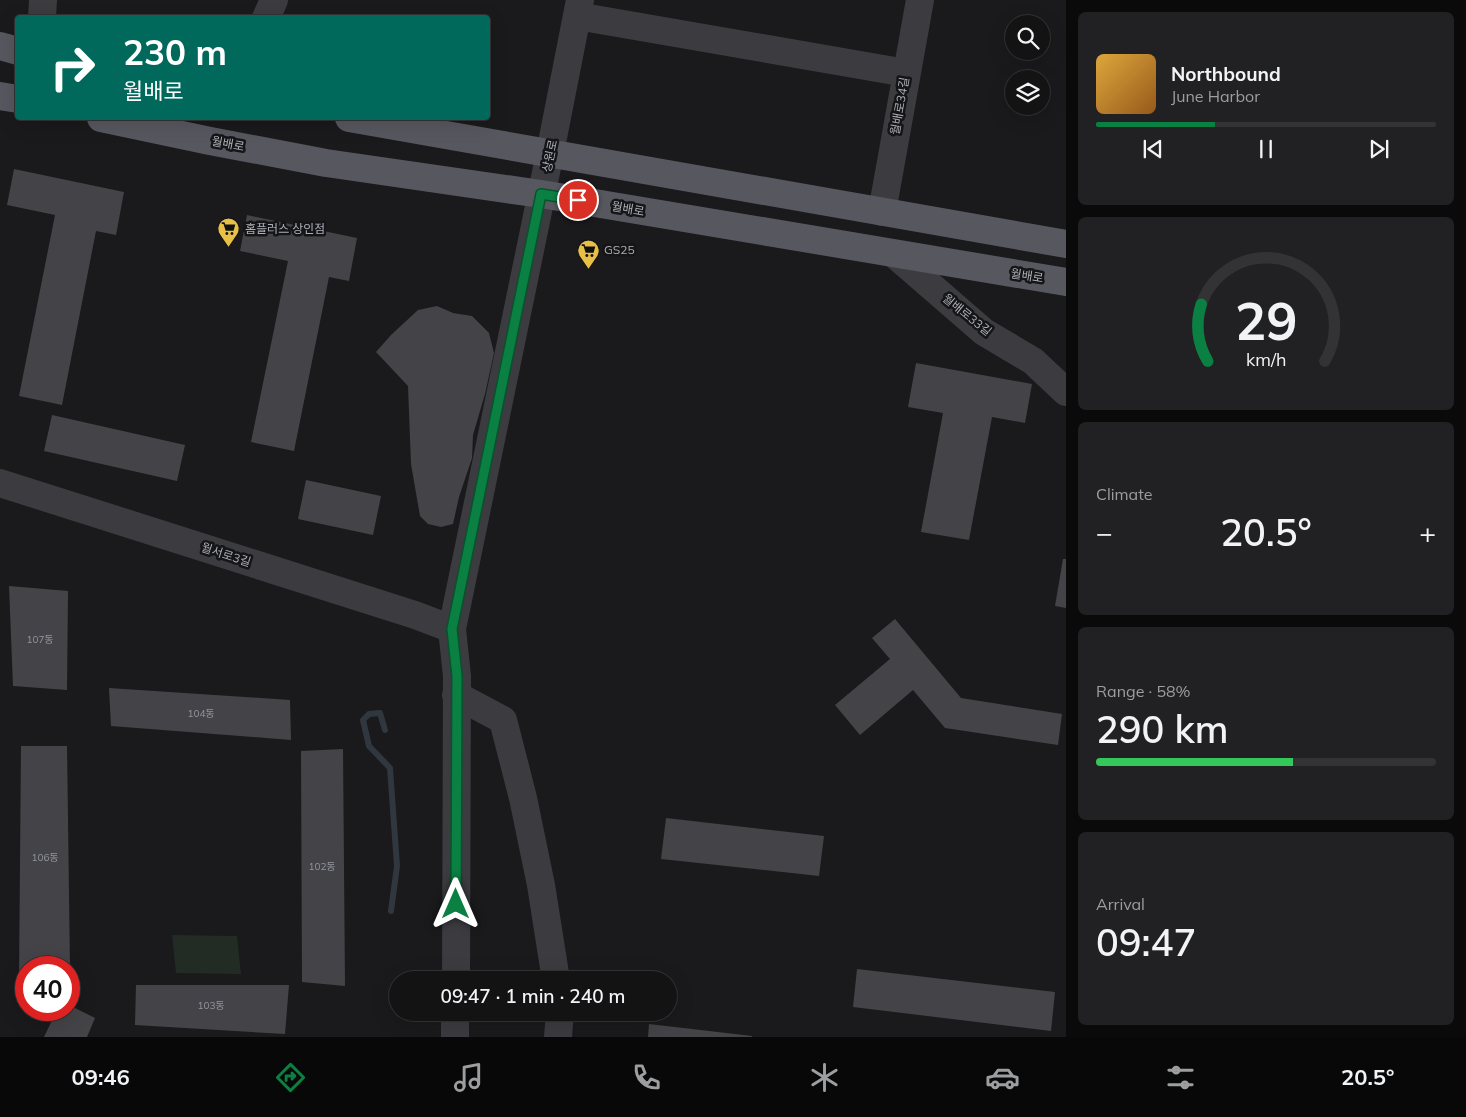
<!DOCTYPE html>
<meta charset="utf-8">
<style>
body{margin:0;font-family:Mulish,"Noto Sans KR",sans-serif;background:#212022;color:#f1f3f6;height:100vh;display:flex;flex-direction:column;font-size:19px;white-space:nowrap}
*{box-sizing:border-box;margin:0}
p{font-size:16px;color:#9d9ea0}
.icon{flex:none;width:28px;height:28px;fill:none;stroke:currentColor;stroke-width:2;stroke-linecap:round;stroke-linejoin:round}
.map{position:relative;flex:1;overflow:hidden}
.side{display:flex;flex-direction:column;gap:12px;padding:12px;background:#0b0a0b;width:400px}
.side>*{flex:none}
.hud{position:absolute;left:15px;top:15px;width:475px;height:105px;border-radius:5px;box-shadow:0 5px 20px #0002,0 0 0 1px #333234;background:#00695c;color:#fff;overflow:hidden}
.fabs{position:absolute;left:1005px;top:15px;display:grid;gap:10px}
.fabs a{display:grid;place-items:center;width:45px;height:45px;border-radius:50%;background:#141314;box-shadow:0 5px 20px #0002,0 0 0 1px #333234;font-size:25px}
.speed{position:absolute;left:15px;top:956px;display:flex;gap:10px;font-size:25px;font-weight:700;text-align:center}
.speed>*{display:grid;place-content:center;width:65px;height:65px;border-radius:50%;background:#141314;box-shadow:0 5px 20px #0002,0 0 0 1px #333234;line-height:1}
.speed .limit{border:8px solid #d22;background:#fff;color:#111}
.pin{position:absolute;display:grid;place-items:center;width:42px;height:42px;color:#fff;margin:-21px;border:2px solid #fff;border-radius:50%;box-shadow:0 1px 5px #0007}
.me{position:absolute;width:55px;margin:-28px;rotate:0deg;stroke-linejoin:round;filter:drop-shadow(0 0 4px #0008)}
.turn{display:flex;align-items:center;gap:18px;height:105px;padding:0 25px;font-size:22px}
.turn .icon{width:65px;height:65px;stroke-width:2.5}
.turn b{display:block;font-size:35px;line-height:42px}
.big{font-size:38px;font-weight:600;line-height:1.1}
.side .tile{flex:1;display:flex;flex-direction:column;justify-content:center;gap:8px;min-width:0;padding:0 18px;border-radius:8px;background:#212022}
.side .dial{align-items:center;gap:0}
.dial svg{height:130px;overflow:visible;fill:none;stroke:#333234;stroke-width:7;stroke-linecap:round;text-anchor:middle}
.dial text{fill:#f1f3f6;stroke:none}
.song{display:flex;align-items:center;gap:15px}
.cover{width:60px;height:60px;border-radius:8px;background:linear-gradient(135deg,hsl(40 70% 55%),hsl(30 70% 35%))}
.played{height:5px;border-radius:2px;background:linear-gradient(90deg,#0b8043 35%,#333234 35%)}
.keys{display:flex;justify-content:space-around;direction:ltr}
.heat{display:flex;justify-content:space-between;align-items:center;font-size:28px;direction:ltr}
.charge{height:8px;border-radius:4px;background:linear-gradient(90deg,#34c759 58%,#333234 0)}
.trip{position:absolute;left:389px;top:971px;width:288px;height:50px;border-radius:25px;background:#141314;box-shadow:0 5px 20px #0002,0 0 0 1px #333234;font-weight:600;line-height:50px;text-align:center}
.tab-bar{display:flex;height:80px;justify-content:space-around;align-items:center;background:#080808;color:#9d9ea0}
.tab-bar .icon{width:35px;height:35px}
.tab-bar .selected{color:#0b8043}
.tab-bar b{font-size:22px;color:#f1f3f6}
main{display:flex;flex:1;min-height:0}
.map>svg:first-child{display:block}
</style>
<main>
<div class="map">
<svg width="1066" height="1037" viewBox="0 0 1066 1037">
<rect width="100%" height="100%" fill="#1a191b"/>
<path fill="#232b25" d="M172,935L237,936L241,974L176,973Z"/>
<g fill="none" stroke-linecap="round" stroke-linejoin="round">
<path stroke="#30373f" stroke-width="6" d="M385,730L380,713L369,714L363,720L369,746L390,768L397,866L391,911"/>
</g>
<path fill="#444448" d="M14,169L124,192L116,235L96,231L62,405L19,396L55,215L7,205Z
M247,215L357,238L349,281L329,277L294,451L251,442L288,261L240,251Z
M437,306L453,313L472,316L489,333L494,353L485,394L473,435L472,458L459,497L453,524L441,527L428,524L420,516L411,464L408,386L376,352L391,335L418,310Z
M916,363L1032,384L1025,423L992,417L969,540L921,532L943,413L908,407Z
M52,415L185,445L177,481L44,451Z
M306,480L381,496L373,535L298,519Z
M1063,559H1066V608L1055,606Z
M9,586L68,591L67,690L13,686Z
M895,619L961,698L1062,714L1058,745L945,728L913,690L860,735L835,705L890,659L872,638Z
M109,688L290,700L291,740L111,726Z
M21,746H67L70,968H26V982L19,981Z
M343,749L345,986L302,982L301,751Z
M666,818L824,836L819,876L661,859Z
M857,969L1055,992L1051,1031L853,1007Z
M136,985H289L285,1034L135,1025Z
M69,1005L95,1018L87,1037H44L57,1010H69Z
M649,1024L752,1036V1037H648Z"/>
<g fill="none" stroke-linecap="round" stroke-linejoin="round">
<path stroke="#3b3b40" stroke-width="28" d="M577,16L906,73
M42,18L43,0
M266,18L274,0
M882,212L920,0
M894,254L984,332L1033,361L1066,392
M0,483L415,615L452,629
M456,695L503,720L523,798L541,885L556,980
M456,980L457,676L452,629L550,153L580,0
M455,1037V1012
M558,1037L560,1012"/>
<path stroke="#57585f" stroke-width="28" d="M0,46L18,51
M0,96L18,99
M101,118L210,141L326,163L541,194L1066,282
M349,118L1066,244"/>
</g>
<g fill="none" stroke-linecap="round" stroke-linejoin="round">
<defs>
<path id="route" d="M456,904L457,676L452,629L541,194L578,200"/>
</defs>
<use href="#route" stroke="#07532c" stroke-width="12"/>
<use href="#route" stroke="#0b8043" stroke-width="9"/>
</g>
<defs>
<symbol id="supermarket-pin" viewBox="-11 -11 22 30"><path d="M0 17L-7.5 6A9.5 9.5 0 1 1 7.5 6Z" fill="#e7c045" stroke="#151416"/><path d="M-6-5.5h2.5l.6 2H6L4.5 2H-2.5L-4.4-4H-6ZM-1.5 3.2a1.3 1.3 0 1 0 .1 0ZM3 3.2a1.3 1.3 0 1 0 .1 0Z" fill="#111"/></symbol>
</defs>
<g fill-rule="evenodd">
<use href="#supermarket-pin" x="216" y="216" width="25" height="34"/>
<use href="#supermarket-pin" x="576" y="238" width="25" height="34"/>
</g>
<g text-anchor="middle" stroke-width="5" stroke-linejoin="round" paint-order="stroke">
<g font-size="10" fill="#93959e">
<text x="40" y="643">107동</text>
<text x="201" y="717">104동</text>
<text x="45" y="861">106동</text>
<text x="322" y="870">102동</text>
<text x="211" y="1009">103동</text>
</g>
<g font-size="12" fill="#adb0ba" stroke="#151416">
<text transform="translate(900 106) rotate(-80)" y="4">월배로34길</text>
<text transform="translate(228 144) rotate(11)" y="4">월배로</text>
<text transform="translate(550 156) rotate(-78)" y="4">상원로</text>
<text transform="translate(628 209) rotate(10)" y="4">월배로</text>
<text transform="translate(1027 276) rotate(9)" y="4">월배로</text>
<text transform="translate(967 315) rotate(39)" y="4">월배로33길</text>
<text transform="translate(226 555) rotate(18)" y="4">월서로3길</text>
</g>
<g font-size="12" fill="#adb0ba" stroke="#151416" text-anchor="start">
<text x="245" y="233">홈플러스 상인점</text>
<text x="604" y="254">GS25</text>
</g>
</g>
</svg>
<div class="fabs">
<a><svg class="icon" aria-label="search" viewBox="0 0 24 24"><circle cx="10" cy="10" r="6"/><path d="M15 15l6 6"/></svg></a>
<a><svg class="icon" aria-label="layers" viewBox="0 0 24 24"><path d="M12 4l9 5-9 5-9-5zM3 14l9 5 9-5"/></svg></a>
</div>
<div class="speed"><div class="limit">40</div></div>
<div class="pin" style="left:578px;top:200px;background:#d93025"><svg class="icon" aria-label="arrive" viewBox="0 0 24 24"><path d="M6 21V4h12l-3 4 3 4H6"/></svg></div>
<svg class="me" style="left:456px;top:904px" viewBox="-20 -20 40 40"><path d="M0-17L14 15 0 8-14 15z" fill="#0b8043" stroke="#fff" stroke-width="4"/></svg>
<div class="trip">09:47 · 1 min · 240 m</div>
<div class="hud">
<div class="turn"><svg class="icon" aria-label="right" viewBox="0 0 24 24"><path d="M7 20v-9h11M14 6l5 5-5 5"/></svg><div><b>230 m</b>월배로</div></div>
</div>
</div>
<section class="side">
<div class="tile">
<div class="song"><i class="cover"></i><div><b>Northbound</b><p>June Harbor</p></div></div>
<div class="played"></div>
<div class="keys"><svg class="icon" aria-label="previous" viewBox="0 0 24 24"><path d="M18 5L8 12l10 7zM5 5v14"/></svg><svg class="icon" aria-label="pause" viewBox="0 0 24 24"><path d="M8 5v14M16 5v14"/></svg><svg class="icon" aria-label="next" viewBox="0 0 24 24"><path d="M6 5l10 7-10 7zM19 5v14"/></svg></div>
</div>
<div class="tile dial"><svg viewBox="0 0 100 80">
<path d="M14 69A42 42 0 1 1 86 69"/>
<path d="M14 69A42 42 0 0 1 10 34" stroke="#0b8043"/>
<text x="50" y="56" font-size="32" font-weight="700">29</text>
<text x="50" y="72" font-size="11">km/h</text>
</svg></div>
<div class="tile"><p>Climate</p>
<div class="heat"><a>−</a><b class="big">20.5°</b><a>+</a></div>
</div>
<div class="tile"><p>Range · 58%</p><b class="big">290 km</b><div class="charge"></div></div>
<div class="tile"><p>Arrival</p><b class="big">09:47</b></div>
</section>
</main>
<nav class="tab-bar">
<b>09:46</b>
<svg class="icon selected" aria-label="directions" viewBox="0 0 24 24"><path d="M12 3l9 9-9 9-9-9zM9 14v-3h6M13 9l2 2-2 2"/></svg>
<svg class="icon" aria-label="music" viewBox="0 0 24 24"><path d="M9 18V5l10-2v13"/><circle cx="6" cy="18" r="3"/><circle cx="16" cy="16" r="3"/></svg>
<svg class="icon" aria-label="phone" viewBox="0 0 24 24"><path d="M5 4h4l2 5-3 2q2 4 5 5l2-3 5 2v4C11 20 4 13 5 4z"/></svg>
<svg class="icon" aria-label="climate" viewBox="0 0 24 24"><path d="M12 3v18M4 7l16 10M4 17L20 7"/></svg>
<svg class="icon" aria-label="car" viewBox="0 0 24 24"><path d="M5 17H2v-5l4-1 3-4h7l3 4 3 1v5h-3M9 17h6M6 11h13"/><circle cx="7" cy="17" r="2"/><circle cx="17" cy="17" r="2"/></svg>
<svg class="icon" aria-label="filters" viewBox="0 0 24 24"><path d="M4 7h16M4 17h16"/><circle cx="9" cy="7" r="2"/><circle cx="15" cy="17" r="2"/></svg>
<b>20.5°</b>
</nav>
